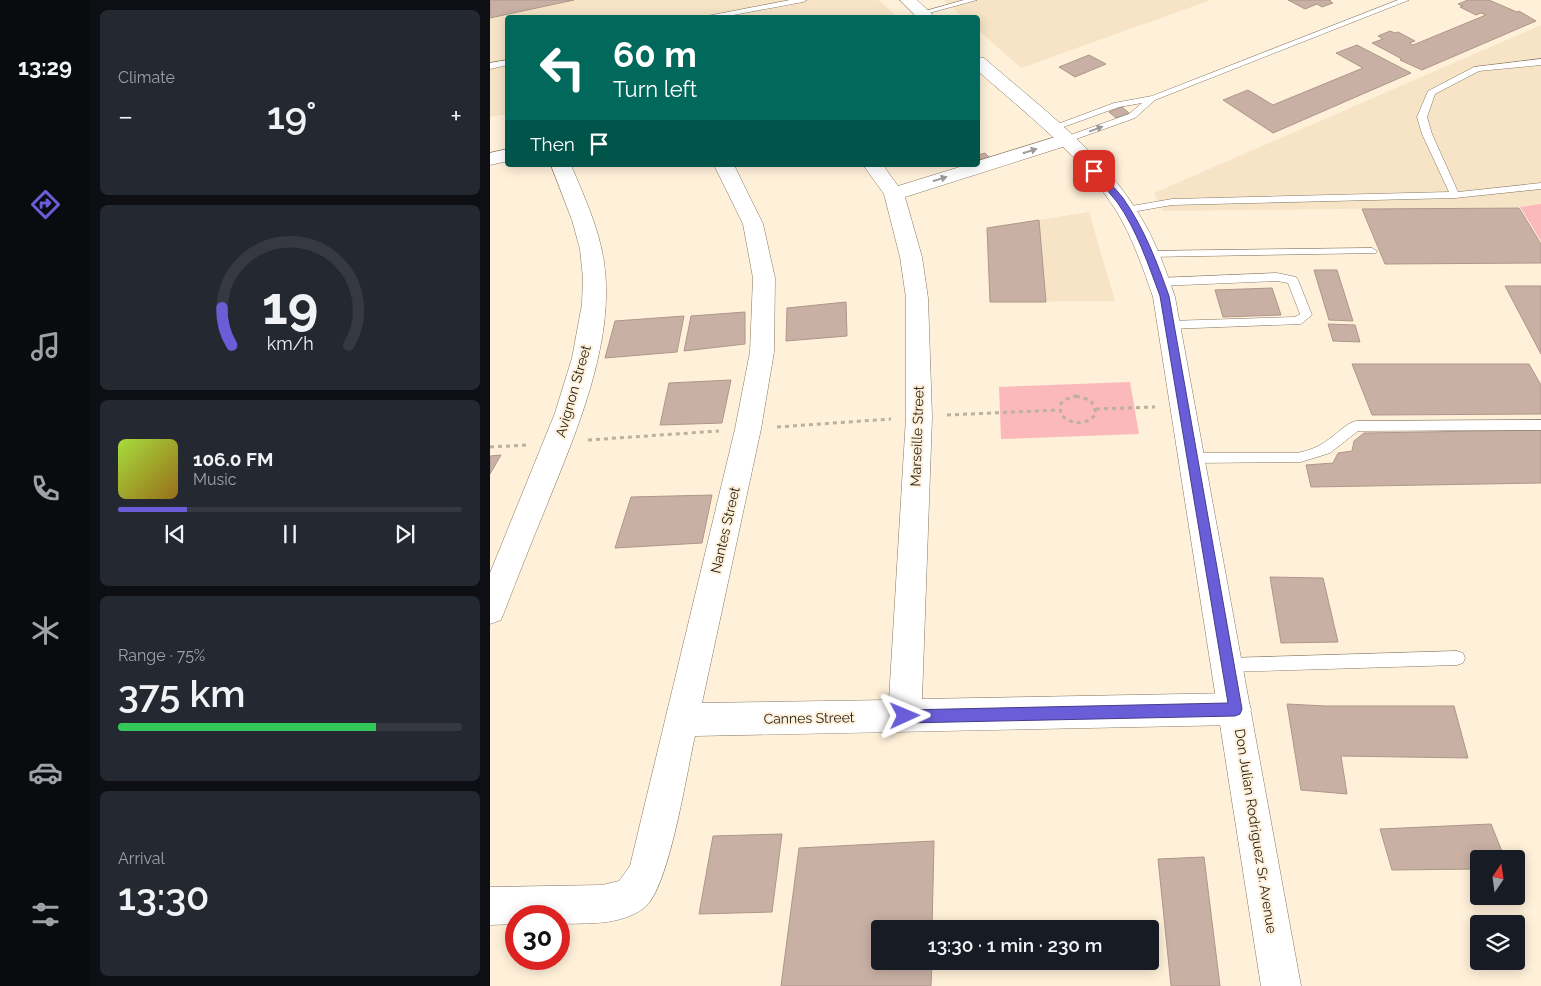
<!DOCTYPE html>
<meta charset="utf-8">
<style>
body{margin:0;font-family:Raleway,sans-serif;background:#242831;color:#f1f3f6;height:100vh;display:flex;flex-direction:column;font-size:19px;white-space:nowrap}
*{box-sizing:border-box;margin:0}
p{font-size:16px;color:#9ea1a6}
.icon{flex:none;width:28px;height:28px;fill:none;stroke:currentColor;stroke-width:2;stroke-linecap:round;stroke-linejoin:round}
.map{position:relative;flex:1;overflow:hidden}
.panel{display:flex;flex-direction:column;gap:10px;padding:10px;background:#0d0f14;width:400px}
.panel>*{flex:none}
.guide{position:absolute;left:15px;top:15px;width:475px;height:152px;border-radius:5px;box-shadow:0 2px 12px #0003;background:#00695c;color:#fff;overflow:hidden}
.needle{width:32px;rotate:13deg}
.buttons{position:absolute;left:980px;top:850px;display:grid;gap:10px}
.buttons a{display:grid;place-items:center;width:55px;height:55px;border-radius:5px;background:#171b24;box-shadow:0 2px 12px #0003;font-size:25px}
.speed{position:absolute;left:15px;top:905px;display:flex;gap:10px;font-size:25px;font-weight:700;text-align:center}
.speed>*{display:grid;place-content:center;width:65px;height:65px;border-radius:50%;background:#171b24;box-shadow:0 2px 12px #0003;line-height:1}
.speed .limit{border:8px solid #d22;background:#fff;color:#111}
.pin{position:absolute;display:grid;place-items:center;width:42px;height:42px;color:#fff;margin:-21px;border-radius:10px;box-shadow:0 2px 8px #0006}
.me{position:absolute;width:55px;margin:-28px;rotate:89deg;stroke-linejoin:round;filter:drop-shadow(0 0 4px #0008)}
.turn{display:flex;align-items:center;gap:18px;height:105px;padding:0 25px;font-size:22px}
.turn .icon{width:65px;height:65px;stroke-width:2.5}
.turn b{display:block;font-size:35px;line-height:42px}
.then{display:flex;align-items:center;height:48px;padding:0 25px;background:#0003;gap:10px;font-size:19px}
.big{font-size:38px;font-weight:600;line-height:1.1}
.panel .tile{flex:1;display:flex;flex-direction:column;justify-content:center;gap:8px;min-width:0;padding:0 18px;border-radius:8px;background:#242831}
.panel .dial{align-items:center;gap:0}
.dial svg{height:130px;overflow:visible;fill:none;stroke:#363941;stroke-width:7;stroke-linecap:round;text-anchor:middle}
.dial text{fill:#f1f3f6;stroke:none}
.song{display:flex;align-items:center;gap:15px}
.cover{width:60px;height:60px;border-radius:8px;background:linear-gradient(135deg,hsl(80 70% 55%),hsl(40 70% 35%))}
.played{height:5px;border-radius:2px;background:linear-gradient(90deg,#6a5ed8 20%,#363941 20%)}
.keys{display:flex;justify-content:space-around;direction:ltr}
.heat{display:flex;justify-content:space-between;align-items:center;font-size:28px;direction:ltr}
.charge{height:8px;border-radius:4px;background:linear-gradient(90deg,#34c759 75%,#363941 0)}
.trip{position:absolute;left:381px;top:920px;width:288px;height:50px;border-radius:5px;background:#171b24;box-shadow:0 2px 12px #0003;font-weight:600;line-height:50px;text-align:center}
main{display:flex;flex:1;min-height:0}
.tabs{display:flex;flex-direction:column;width:90px;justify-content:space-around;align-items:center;background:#090b0e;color:#9ea1a6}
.tabs .icon{width:35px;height:35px}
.tabs .active{color:#6a5ed8}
.tabs b{font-size:22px;color:#f1f3f6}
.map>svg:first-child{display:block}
</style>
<main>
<nav class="tabs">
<b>13:29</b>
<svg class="icon active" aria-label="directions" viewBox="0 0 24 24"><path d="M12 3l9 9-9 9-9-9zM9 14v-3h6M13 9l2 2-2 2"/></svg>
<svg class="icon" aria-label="music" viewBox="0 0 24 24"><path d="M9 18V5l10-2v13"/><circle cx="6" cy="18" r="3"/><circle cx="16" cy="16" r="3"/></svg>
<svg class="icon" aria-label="phone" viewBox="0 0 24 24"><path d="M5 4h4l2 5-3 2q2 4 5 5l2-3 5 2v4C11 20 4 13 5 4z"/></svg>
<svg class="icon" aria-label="climate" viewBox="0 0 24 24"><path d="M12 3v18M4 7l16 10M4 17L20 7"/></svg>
<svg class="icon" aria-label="car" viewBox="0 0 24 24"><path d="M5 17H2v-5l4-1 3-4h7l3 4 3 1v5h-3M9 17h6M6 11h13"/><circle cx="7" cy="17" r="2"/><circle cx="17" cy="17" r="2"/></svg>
<svg class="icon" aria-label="filters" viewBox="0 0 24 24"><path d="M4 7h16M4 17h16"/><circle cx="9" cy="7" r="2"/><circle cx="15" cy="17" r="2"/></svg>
</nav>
<section class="panel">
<div class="tile"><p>Climate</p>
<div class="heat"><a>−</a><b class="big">19°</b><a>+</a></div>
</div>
<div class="tile dial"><svg viewBox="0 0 100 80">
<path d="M14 69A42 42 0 1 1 86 69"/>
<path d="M14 69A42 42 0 0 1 8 46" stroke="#6a5ed8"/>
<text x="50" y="56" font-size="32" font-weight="700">19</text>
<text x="50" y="72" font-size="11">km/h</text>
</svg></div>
<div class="tile">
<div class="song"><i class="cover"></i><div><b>106.0 FM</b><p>Music</p></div></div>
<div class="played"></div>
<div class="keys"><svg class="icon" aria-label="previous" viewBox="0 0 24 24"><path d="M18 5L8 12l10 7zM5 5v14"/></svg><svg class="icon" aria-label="pause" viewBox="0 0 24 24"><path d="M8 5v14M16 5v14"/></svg><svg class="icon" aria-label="next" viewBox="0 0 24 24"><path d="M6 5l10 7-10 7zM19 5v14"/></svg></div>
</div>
<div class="tile"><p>Range · 75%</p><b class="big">375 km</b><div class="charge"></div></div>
<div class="tile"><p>Arrival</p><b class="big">13:30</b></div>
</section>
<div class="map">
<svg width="1051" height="986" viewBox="0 0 1051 986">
<rect width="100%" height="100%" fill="#fff0d9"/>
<path fill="#f7e4c7" d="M0,0H389L407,17L18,18L17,114L0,117Z
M453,0H721L531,68L488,30V18L473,17Z
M1051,25V241L1030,207L673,211L664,193Z
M599,212L625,301L500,302L497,228Z"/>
<path fill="#fcb9bb" d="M1051,204V241L1030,207Z
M640,382L649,434L511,439L509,387Z"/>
<path fill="#c9b0a4" stroke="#af968a" d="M0,0H84L0,18Z
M798,0H841L839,1L843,3L832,7L827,4L815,9Z
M978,0H999L1027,12L1029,11L1046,21L932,70L910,60L912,59L882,43L893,39L888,36L900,31L905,33L908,32L925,41L919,43L923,45L996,15L991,13L986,15L970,7L973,6L968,4Z
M867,45L921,73L783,133L733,100L758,90L783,105L873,68L846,53Z
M599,55L616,64L585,77L569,67Z
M632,107L639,113L626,118L619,112Z
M495,153L501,159L488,163V155Z
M1029,208L1051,244V263L895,264L872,209Z
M549,220L556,302H500L497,228Z
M824,270H847L863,321L839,320Z
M1015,286H1051V354Z
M782,288L791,315L733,317L725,290Z
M356,302L357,336L296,341L297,308Z
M255,312V344L194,351L201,316Z
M194,316L187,352L115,358L125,321Z
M838,324L865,325L870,342L843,341Z
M862,364H1039L1051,385V414L882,415Z
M241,380L232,423L170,425L179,383Z
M1051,430V483L821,487L816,465L843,463L848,453L862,451L864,441L874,433Z
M11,455L0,474V456Z
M222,495L212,543L125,548L141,497Z
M780,577L833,578L848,642L791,643Z
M797,704L835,706H964L978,758L851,756L857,794L811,790Z
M1001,824L1015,859H989V869L902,870L890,829Z
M292,834L282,912L209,914L223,836Z
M444,841L442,929H390V961H442L441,986H291L309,848Z
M714,857L730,986H681L668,859Z"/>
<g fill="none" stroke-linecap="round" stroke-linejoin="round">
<defs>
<path id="service" d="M300,0H317L313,2L227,18H207Z
M474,0H487L432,15L428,13Z
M908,0H919L665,100L645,118L575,143L572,142V138L639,114L652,103L629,107L565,130H559L557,128L624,103L662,96Z
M1051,59V65L989,71L945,94L937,117L942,134L968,192L1051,183V189L965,198L682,205L636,213L631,210L636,207L682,199L959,192L932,134L927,117L938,91L984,67Z
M18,60V65L0,69V63Z
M882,248L887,251L886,253L659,257L654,254L659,251Z
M787,273L806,277L808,280L822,315L811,324L679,329L673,325L679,321L805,317L810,314L798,283L787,281L669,286L663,282L669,278Z
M1051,420V430L868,431L840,453L811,462L702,463L697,462L695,458L697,454L702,453H806C818,451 829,447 839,439C848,433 855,424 866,421Z
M967,651L973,653L975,658L973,663L967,665L738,672L732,670L730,665L732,660L738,658Z"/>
<path id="minor" d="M575,134L582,136L584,140L582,144L415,197L432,257L438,298L442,417L432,699L745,693L757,698L761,709L757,720L745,725L205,736C197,770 179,890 154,908C130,926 97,923 69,924V916H26V924L0,925V887L112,885L129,881L140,866L245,429L260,352L263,278L253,224L224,165H244L273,224L285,278L284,352L271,429L212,703L399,700L416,417V298L410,257L394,194L373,165H393L408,186L476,165H488V161Z
M18,149V161L0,165V153Z
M61,165H81C94,196 109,228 114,262C126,342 85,435 56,507C42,541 28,576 15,610L11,620L0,624V573L65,413L82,358L92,304L93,278L90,249L82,220Z"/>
<path id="primary" d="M410,0H427L446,18H428Z
M488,57L494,58C548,105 608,149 647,211C664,237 675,267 685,297L811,986H771L663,297C653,268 643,239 627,212C592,156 536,114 488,71Z"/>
</defs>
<use href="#service" stroke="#857863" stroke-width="1"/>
<use href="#minor" stroke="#857863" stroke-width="1"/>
<use href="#primary" stroke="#857863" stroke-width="1"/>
<path stroke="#bcb09e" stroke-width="3" stroke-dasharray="4 4" stroke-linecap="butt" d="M586,396L600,400L604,406L606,414C596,426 582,425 571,415L570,405L574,400Z
M606,409L665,407
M457,415L569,410
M287,427L401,419
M98,440L229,431
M0,447L37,445"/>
<use href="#service" fill="#fff" fill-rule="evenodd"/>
<use href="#minor" fill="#fff" fill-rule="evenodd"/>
<use href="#primary" fill="#fff" fill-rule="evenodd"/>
</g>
<defs><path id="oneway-solid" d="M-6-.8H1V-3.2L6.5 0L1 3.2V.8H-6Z" transform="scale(1.25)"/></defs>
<g fill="#9c9996">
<use href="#oneway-solid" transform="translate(606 129) rotate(-20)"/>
<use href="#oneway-solid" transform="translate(540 151) rotate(-17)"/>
<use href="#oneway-solid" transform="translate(450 179) rotate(-17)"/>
</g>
<path fill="#6a5ed8" stroke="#453d8c" d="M602,169H607C616,179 625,188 633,198C654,228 667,262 679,296L752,709L750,714L745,716L415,723L410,721L408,716L410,712L415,710L738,703L670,296C658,264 647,230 627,202C619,192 610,182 602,172Z"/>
<g text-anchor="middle" stroke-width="4" stroke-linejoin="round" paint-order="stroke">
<g font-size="14" fill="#221d15" stroke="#fff0d9">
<text transform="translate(83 391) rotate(-74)" y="5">Avignon Street</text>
<text transform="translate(427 436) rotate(-88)" y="5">Marseille Street</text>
<text transform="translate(235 530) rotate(-77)" y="5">Nantes Street</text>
<text transform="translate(319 718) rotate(-1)" y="5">Cannes Street</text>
<text transform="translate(766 831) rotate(81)" y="5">Don Julian Rodriguez Sr. Avenue</text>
</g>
</g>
</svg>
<div class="buttons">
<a><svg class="needle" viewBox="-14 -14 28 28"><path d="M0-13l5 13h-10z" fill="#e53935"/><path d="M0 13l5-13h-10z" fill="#9ea1a6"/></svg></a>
<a><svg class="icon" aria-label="layers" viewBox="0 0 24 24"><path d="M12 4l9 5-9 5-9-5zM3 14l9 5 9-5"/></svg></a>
</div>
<div class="speed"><div class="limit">30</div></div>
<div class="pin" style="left:604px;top:171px;background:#d93025"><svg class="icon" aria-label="arrive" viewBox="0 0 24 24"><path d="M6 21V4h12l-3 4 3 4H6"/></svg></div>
<svg class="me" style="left:415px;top:716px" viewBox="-20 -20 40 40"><path d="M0-17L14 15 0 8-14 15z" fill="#6a5ed8" stroke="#fff" stroke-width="4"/></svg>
<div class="trip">13:30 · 1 min · 230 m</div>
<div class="guide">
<div class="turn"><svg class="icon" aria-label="left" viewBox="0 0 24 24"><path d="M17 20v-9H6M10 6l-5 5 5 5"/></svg><div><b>60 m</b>Turn left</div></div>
<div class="then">Then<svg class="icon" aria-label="arrive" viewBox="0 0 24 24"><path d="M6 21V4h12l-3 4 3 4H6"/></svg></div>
</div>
</div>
</main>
